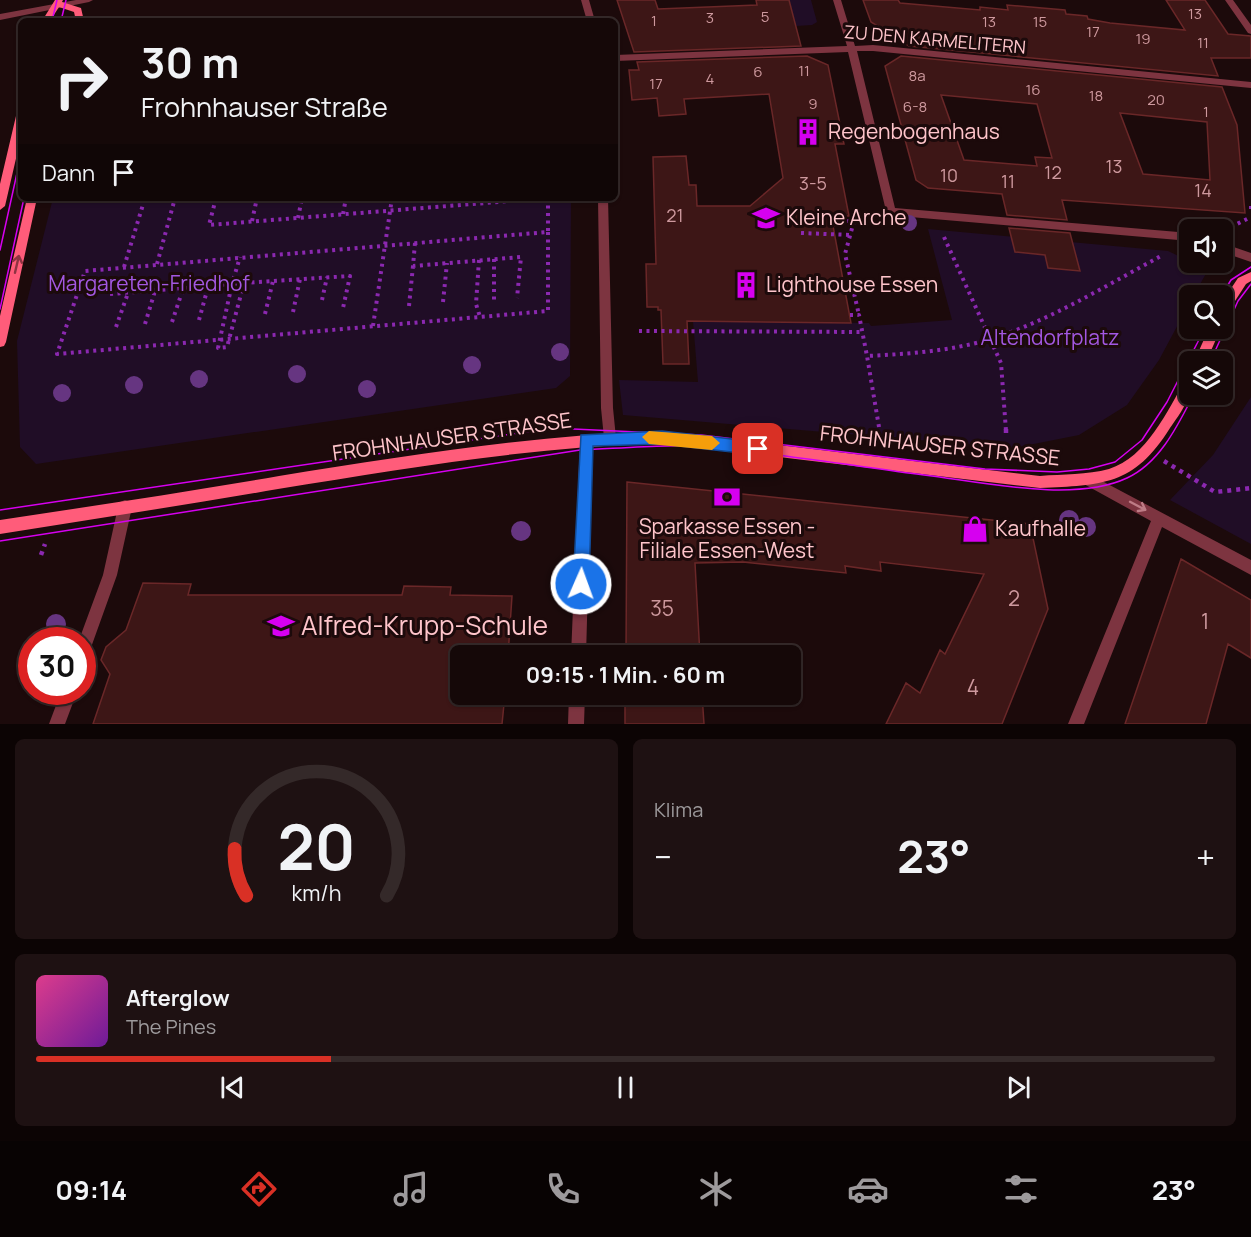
<!DOCTYPE html>
<html lang="de">
<meta charset="utf-8">
<style>
body{margin:0;font-family:Manrope,sans-serif;background:#1e1112;color:#f1f3f6;height:100vh;display:flex;flex-direction:column;font-size:22px;white-space:nowrap}
*{box-sizing:border-box;margin:0}
p{font-size:20px;color:#9d9a9c}
.icon{flex:none;width:33px;height:33px;fill:none;stroke:currentColor;stroke-width:2;stroke-linecap:round;stroke-linejoin:round}
.map{position:relative;height:724px;overflow:hidden}
.sheet{display:flex;flex-direction:column;gap:15px;padding:15px;background:#0c0404;flex:1}
.sheet>*{flex:none}
.hud{position:absolute;left:18px;top:18px;width:600px;height:183px;border-radius:9px;box-shadow:0 2px 4px #0004,0 0 0 2px #342929;background:#150808;color:#f1f3f6;overflow:hidden}
.controls{position:absolute;left:1179px;top:219px;display:grid;gap:12px}
.controls a{display:grid;place-items:center;width:54px;height:54px;border-radius:9px;background:#150808;box-shadow:0 2px 4px #0004,0 0 0 2px #342929;font-size:30px}
.speed{position:absolute;left:18px;top:627px;display:flex;gap:12px;font-size:30px;font-weight:700;text-align:center}
.speed>*{display:grid;place-content:center;width:78px;height:78px;border-radius:50%;background:#150808;box-shadow:0 2px 4px #0004,0 0 0 2px #342929;line-height:1}
.speed .limit{border:9px solid #d22;background:#fff;color:#111}
.pin{position:absolute;display:grid;place-items:center;width:51px;height:51px;color:#fff;margin:-26px;border-radius:12px;box-shadow:0 3px 9px #0006}
.me{position:absolute;width:66px;margin:-33px;rotate:2deg;stroke-linejoin:round;filter:drop-shadow(0 0 4px #0008)}
.turn{display:flex;align-items:center;gap:21px;height:126px;padding:0 24px;font-size:27px}
.turn .icon{width:78px;height:78px;stroke-width:2.5}
.turn b{display:block;font-size:42px;line-height:51px}
.then{display:flex;align-items:center;height:57px;padding:0 24px;background:#0003;gap:12px;font-size:22px}
.big{font-size:45px;font-weight:700;line-height:1.1}
.sheet .card{flex:1;display:flex;flex-direction:column;justify-content:center;gap:9px;min-width:0;padding:0 21px;border-radius:9px;background:#1e1112}
.sheet .dial{align-items:center;gap:0}
.dial svg{height:156px;overflow:visible;fill:none;stroke:#342929;stroke-width:7;stroke-linecap:round;text-anchor:middle}
.dial text{fill:#f1f3f6;stroke:none}
.song{display:flex;align-items:center;gap:18px}
.cover{width:72px;height:72px;border-radius:9px;background:linear-gradient(135deg,hsl(330 70% 55%),hsl(280 70% 35%))}
.played{height:6px;border-radius:3px;background:linear-gradient(90deg,#d93025 25%,#342929 25%)}
.keys{display:flex;justify-content:space-around;direction:ltr}
.heat{display:flex;justify-content:space-between;align-items:center;font-size:33px;direction:ltr}
.sheet .tiles{flex:1;display:grid;gap:15px;grid-template-columns:1fr 1fr}
.card:last-child{grid-column:span 2}
.trip{position:absolute;left:450px;top:645px;width:351px;height:60px;border-radius:9px;background:#150808;box-shadow:0 2px 4px #0004,0 0 0 2px #342929;font-weight:700;line-height:60px;text-align:center}
.dock{display:flex;height:96px;justify-content:space-around;align-items:center;background:#080303;color:#9d9a9c}
.dock .icon{width:42px;height:42px}
.dock .selected{color:#d93025}
.dock b{font-size:27px;color:#f1f3f6}
.map>svg:first-child{display:block}
</style>
<div class="map">
<svg width="1251" height="724" viewBox="0 0 1251 724">
<rect width="100%" height="100%" fill="#1c0a0b"/>
<path fill="#200d26" d="M789,0H811L817,22L812,25L796,26Z
M53,198H571L570,376L556,388L36,464L20,447L17,341Z
M928,229L1168,251L1208,270L1194,295L1190,296L1189,304L1159,360L1127,405L1079,435L1014,448L623,415L619,380L698,382L693,321L869,323L871,326L952,320Z
M1251,397V544L1170,500L1213,455Z"/>
<path fill="#3d1616" stroke="#6a2728" stroke-width="1.5" fill-rule="evenodd" d="M617,0H655L658,9L757,5L756,0H789L801,46L634,52Z
M863,0H898L900,3L980,10V7L1008,10L1007,5L1065,10L1066,14L1087,16L1088,19L1110,23L1185,30L1166,0H1205L1228,34L1251,36V58H1211L1218,76L909,46L871,22Z
M807,56L828,65L844,144H835L849,216H837L839,226H833L851,323L687,321L689,364H663L661,310H658V307H647L646,264H656L653,157L686,156L689,185H696L697,206H750L783,178L769,94L684,99L686,114L659,116L657,98L632,100L629,70H639L637,62Z
M901,56L1222,87L1237,125L1245,213L1062,200L1067,220L1007,215L1002,194L928,188L916,180L885,66ZM941,95L1037,104L1052,158L1035,157L1037,166L964,160ZM1120,113L1207,122L1210,180L1143,174Z
M1009,228L1070,233L1080,271L1048,268L1045,255L1015,252Z
M627,482L1030,524L1048,609L1002,724H886L906,683L920,693L940,650L945,654L984,574L880,562L881,571L845,566L846,573L743,562L695,563L700,656H626Z
M1181,559L1251,600V658L1228,644L1206,724H1125Z
M143,583L191,584L188,595H402L404,586L451,587L450,595L512,596L508,656H460V694H505L502,724H93L110,674L101,660L106,647L126,630Z
M625,694H702L704,724H625Z"/>
<g fill="none" stroke-linecap="round" stroke-linejoin="round">
<path stroke="#8b28b0" stroke-width="4" stroke-dasharray="3 4.5" stroke-linecap="butt" d="M216,198L209,225L548,198
M548,198V232
M1251,206V210
M343,214L346,198
M298,218L302,198
M252,221L257,198
M838,221H854L864,217
M854,221L845,254L859,315
M1231,227L1251,217
M548,232V311L57,354L85,271Z
M801,233L851,235
M944,237L1001,363L1006,431
M415,243L413,266L521,257L517,298
M494,259V300
M479,260L476,304L480,317
M157,264L175,198
M124,267L145,198
M244,283L227,347L218,348L232,284Z
M244,283L350,276L343,308
M110,294L232,284L240,257
M322,300L327,277
M443,302L447,263
M409,306L413,266
M293,312L300,279
M265,314L273,281
M850,315H859L867,356
M199,320L208,287
M172,322L183,289
M145,324L155,291
M373,326L392,198
M116,327L128,293
M639,331L862,332
M879,427L867,356C908,354 951,351 991,339C1051,320 1105,286 1161,256"/>
<path stroke="#8b28b0" stroke-width="4.5" stroke-dasharray="4 5" stroke-linecap="butt" d="M1006,429V435
M1164,461L1215,492L1251,488
M41,555L45,544"/>
<path fill="#7d3440" fill-rule="evenodd" d="M125,500L130,502L132,507L117,575L89,653L87,658L82,660V640H79L103,575L118,507L120,502Z
M61,692H77L65,724H49Z"/>
<path fill="#7d3440" fill-rule="evenodd" d="M76,0H93L89,2L0,20V14Z
M581,0H589L595,21H587Z
M833,0H841L855,46L873,45L1251,82V88L873,51H857L895,208L1190,233V241L887,215L848,52L615,61V55L847,46Z
M1225,0H1233L1251,25V34L1248,33Z
M598,198H608L613,408L616,438L615,442L610,444L605,442L604,438L601,408Z
M1222,243L1251,253V262L1222,252Z
M586,434L591,436L592,440L586,656H571L580,440L581,436Z
M1087,473L1251,560V575L1162,527L1084,724H1068L1151,521L1082,483L1080,479L1082,475Z
M569,694H585L584,724H568Z"/>
<path fill="#ff5c7a" fill-rule="evenodd" d="M55,0H63L62,2L81,8L84,21H76L74,12L59,7L50,21H42Z
M21,113V137L5,206L0,210V184L16,116Z
M27,198H37L6,342L4,346L0,347V316Z
M1251,272V281L1246,284L1226,315L1222,317V302L1238,278Z
M1209,328H1221L1206,362H1194Z
M1190,378C1190,383 1191,391 1189,396C1185,407 1177,418 1170,428C1134,486 1102,485 1040,488L662,443C533,447 406,468 278,489C186,505 93,519 0,534V520C93,506 186,492 279,476C406,456 533,435 662,431L1040,476C1063,474 1087,475 1109,469C1147,457 1167,411 1186,379Z"/>
<path stroke="#d600f0" stroke-width="1.5" d="M52,21L57,0
M61,21L66,0
M0,250L21,155
M1221,296L1231,280L1251,267
M0,309L24,198
M1210,362L1238,301L1251,284
M0,510L552,428L701,435L985,469L1057,472L1089,469L1115,462L1142,440L1167,402L1205,328
M0,541L580,450C627,448 674,443 721,448C789,456 857,466 924,475C982,482 1074,503 1127,478C1160,463 1178,425 1194,394"/>
</g>
<g fill="#663581">
<circle cx="909" cy="223" r="8"/>
<circle cx="560" cy="352" r="9"/>
<circle cx="472" cy="365" r="9"/>
<circle cx="297" cy="374" r="9"/>
<circle cx="199" cy="379" r="9"/>
<circle cx="134" cy="385" r="9"/>
<circle cx="367" cy="389" r="9"/>
<circle cx="62" cy="393" r="9"/>
<circle cx="1069" cy="520" r="10"/>
<circle cx="1086" cy="527" r="10"/>
<circle cx="521" cy="531" r="10"/>
<circle cx="56" cy="624" r="10"/>
</g>
<defs><path id="oneway-shaft" d="M-6 0H5M1.5-3L5.5 0L1.5 3" fill="none" stroke-width="1.6" stroke-linecap="round" stroke-linejoin="round" transform="scale(1.5)"/></defs>
<use stroke="#8e3342" href="#oneway-shaft" transform="translate(17 264) rotate(-77)"/>
<use stroke="#be7c86" href="#oneway-shaft" transform="translate(1138 506) rotate(28)"/>
<path fill="#1a73e8" stroke="#114b97" stroke-width="1.5" d="M662,431L758,442L766,449L758,455L662,444L593,446L589,584L587,589L581,592L575,589L573,584L581,435Z"/>
<path fill="#f59e0b" d="M649,431L712,436L720,443L712,450L649,444L642,437Z"/>
<defs>
<symbol id="building-bare" viewBox="-9 -9 18 18"><path d="M-4-6H4V6H1V3H-1V6H-4ZM-2.5-4.3h1.7v1.8h-1.7ZM.8-4.3h1.7v1.8H.8ZM-2.5-1h1.7V.8h-1.7ZM.8-1h1.7V.8H.8Z" fill="#d600f0" stroke="#1c0a0b" stroke-width="2.5" paint-order="stroke"/></symbol>
<symbol id="school-bare" viewBox="-9 -9 18 18"><path d="M0-5L7-2L0 1L-7-2ZM-4 1L0 2.5L4 1V4Q0 6-4 4Z" fill="#d600f0" stroke="#1c0a0b" stroke-width="2.5" paint-order="stroke"/></symbol>
<symbol id="bank-bare" viewBox="-9 -9 18 18"><path d="M-6-4H6V4H-6ZM0-2.3a2.3 2.3 0 1 0 0 4.6a2.3 2.3 0 1 0 0-4.6Z" fill="#d600f0" stroke="#1c0a0b" stroke-width="2.5" paint-order="stroke"/></symbol>
<symbol id="shop-bare" viewBox="-9 -9 18 18"><path d="M-5-2.5h2.3a2.7 3.5 0 0 1 5.4 0H5L5.5 6h-11ZM-1.5-2.5h3a1.5 2.3 0 0 0-3 0Z" fill="#d600f0" stroke="#1c0a0b" stroke-width="2.5" paint-order="stroke"/></symbol>
</defs>
<g fill-rule="evenodd">
<use href="#building-bare" x="789" y="113" width="38" height="38"/>
<use href="#school-bare" x="747" y="199" width="38" height="38"/>
<use href="#building-bare" x="727" y="266" width="38" height="38"/>
<use href="#bank-bare" x="708" y="478" width="38" height="38"/>
<use href="#shop-bare" x="956" y="510" width="38" height="38"/>
<use href="#school-bare" x="262" y="607" width="38" height="38"/>
</g>
<g text-anchor="middle" stroke-width="6" stroke-linejoin="round" paint-order="stroke">
<g font-size="15" fill="#ce999e">
<text x="1195" y="19">13</text>
<text x="765" y="22">5</text>
<text x="710" y="23">3</text>
<text x="654" y="26">1</text>
<text x="989" y="27">13</text>
<text x="1040" y="27">15</text>
<text x="1093" y="37">17</text>
<text x="1143" y="44">19</text>
<text x="1203" y="48">11</text>
<text x="804" y="76">11</text>
<text x="758" y="77">6</text>
<text x="917" y="81">8a</text>
<text x="710" y="84">4</text>
<text x="656" y="89">17</text>
<text x="1033" y="95">16</text>
<text x="1096" y="101">18</text>
<text x="1156" y="105">20</text>
<text x="813" y="109">9</text>
<text x="915" y="112">6-8</text>
<text x="1206" y="117">1</text>
</g>
<g font-size="18" fill="#ffc5cb" stroke="#1c0a0b">
<text transform="translate(935 40) rotate(5)" y="6">ZU DEN KARMELITERN</text>
</g>
<g font-size="18" fill="#ce999e">
<text x="1114" y="173">13</text>
<text x="1053" y="179">12</text>
<text x="949" y="182">10</text>
<text x="1008" y="188">11</text>
<text x="813" y="190">3-5</text>
<text x="1203" y="197">14</text>
<text x="675" y="222">21</text>
</g>
<g font-size="21" fill="#ffc5cb" stroke="#1c0a0b" text-anchor="start">
<text x="828" y="139">Regenbogenhaus</text>
<text x="786" y="225">Kleine Arche</text>
<text x="766" y="292">Lighthouse Essen</text>
<text x="727" y="534" text-anchor="middle">Sparkasse Essen -<tspan x="727" dy="24">Filiale Essen-West</tspan></text>
<text x="995" y="536">Kaufhalle</text>
</g>
<g font-size="21" fill="#a358e2" stroke="#1c0a0b">
<text x="149" y="291">Margareten-Friedhof</text>
<text x="1050" y="345">Altendorfplatz</text>
</g>
<g font-size="21" fill="#ffc5cb" stroke="#1c0a0b">
<text transform="translate(452 437) rotate(-8)" y="7">FROHNHAUSER STRASSE</text>
<text transform="translate(940 446) rotate(6)" y="7">FROHNHAUSER STRASSE</text>
</g>
<g font-size="21" fill="#ce999e">
<text x="1014" y="606">2</text>
<text x="662" y="616">35</text>
<text x="1205" y="629">1</text>
<text x="973" y="695">4</text>
</g>
<g font-size="26" fill="#ffc5cb" stroke="#1c0a0b" text-anchor="start">
<text x="301" y="635">Alfred-Krupp-Schule</text>
</g>
</g>
</svg>
<div class="controls">
<a><svg class="icon" aria-label="sound" viewBox="0 0 24 24"><path d="M4 9h4l5-4v14l-5-4H4zM17 9q2 3 0 6"/></svg></a>
<a><svg class="icon" aria-label="search" viewBox="0 0 24 24"><circle cx="10" cy="10" r="6"/><path d="M15 15l6 6"/></svg></a>
<a><svg class="icon" aria-label="layers" viewBox="0 0 24 24"><path d="M12 4l9 5-9 5-9-5zM3 14l9 5 9-5"/></svg></a>
</div>
<div class="speed"><div class="limit">30</div></div>
<div class="pin" style="left:758px;top:449px;background:#d93025"><svg class="icon" aria-label="arrive" viewBox="0 0 24 24"><path d="M6 21V4h12l-3 4 3 4H6"/></svg></div>
<svg class="me" style="left:581px;top:584px" viewBox="-20 -20 40 40"><circle r="17" fill="#1a73e8" stroke="#fff" stroke-width="3"/><path d="M0-11L8 9 0 5-8 9z" fill="#fff"/></svg>
<div class="trip">09:15 · 1 Min. · 60 m</div>
<div class="hud">
<div class="turn"><svg class="icon" aria-label="right" viewBox="0 0 24 24"><path d="M7 20v-9h11M14 6l5 5-5 5"/></svg><div><b>30 m</b>Frohnhauser Straße</div></div>
<div class="then">Dann<svg class="icon" aria-label="arrive" viewBox="0 0 24 24"><path d="M6 21V4h12l-3 4 3 4H6"/></svg></div>
</div>
</div>
<section class="sheet">
<div class="tiles">
<div class="card dial"><svg viewBox="0 0 100 80">
<path d="M14 69A42 42 0 1 1 86 69"/>
<path d="M14 69A42 42 0 0 1 8 45" stroke="#d93025"/>
<text x="50" y="56" font-size="32" font-weight="700">20</text>
<text x="50" y="72" font-size="11">km/h</text>
</svg></div>
<div class="card"><p>Klima</p>
<div class="heat"><a>−</a><b class="big">23°</b><a>+</a></div>
</div>
<div class="card">
<div class="song"><i class="cover"></i><div><b>Afterglow</b><p>The Pines</p></div></div>
<div class="played"></div>
<div class="keys"><svg class="icon" aria-label="previous" viewBox="0 0 24 24"><path d="M18 5L8 12l10 7zM5 5v14"/></svg><svg class="icon" aria-label="pause" viewBox="0 0 24 24"><path d="M8 5v14M16 5v14"/></svg><svg class="icon" aria-label="next" viewBox="0 0 24 24"><path d="M6 5l10 7-10 7zM19 5v14"/></svg></div>
</div>
</div>
</section>
<nav class="dock">
<b>09:14</b>
<svg class="icon selected" aria-label="directions" viewBox="0 0 24 24"><path d="M12 3l9 9-9 9-9-9zM9 14v-3h6M13 9l2 2-2 2"/></svg>
<svg class="icon" aria-label="music" viewBox="0 0 24 24"><path d="M9 18V5l10-2v13"/><circle cx="6" cy="18" r="3"/><circle cx="16" cy="16" r="3"/></svg>
<svg class="icon" aria-label="phone" viewBox="0 0 24 24"><path d="M5 4h4l2 5-3 2q2 4 5 5l2-3 5 2v4C11 20 4 13 5 4z"/></svg>
<svg class="icon" aria-label="climate" viewBox="0 0 24 24"><path d="M12 3v18M4 7l16 10M4 17L20 7"/></svg>
<svg class="icon" aria-label="car" viewBox="0 0 24 24"><path d="M5 17H2v-5l4-1 3-4h7l3 4 3 1v5h-3M9 17h6M6 11h13"/><circle cx="7" cy="17" r="2"/><circle cx="17" cy="17" r="2"/></svg>
<svg class="icon" aria-label="filters" viewBox="0 0 24 24"><path d="M4 7h16M4 17h16"/><circle cx="9" cy="7" r="2"/><circle cx="15" cy="17" r="2"/></svg>
<b>23°</b>
</nav>
